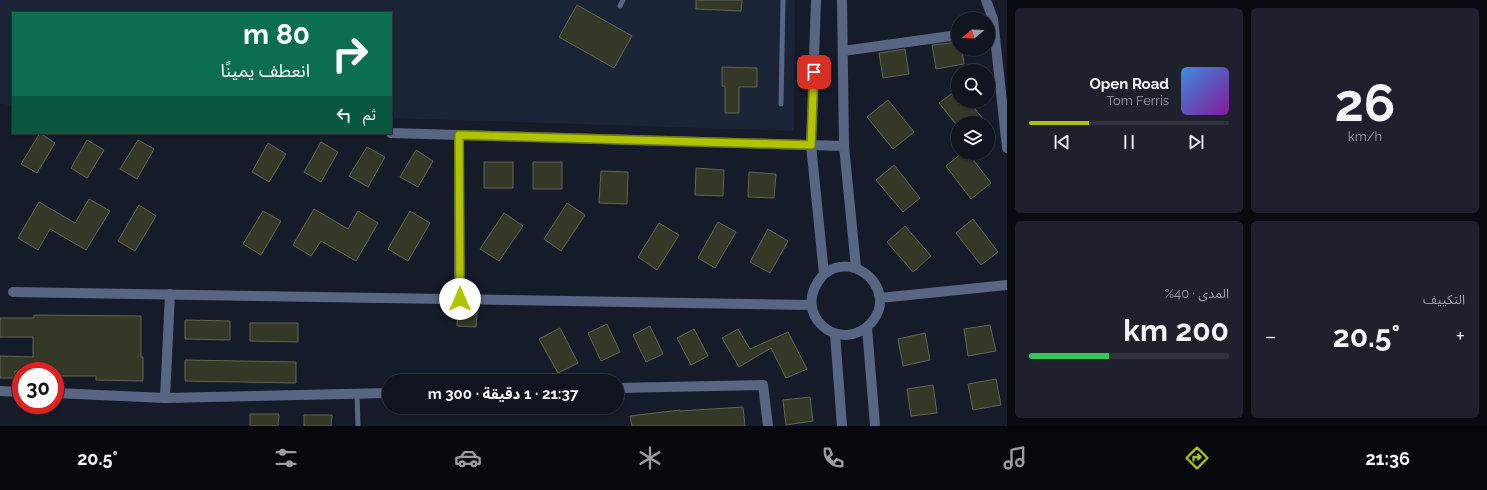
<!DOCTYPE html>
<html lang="ar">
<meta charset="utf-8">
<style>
body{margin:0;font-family:Raleway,"Noto Sans Arabic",sans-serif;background:#1e212c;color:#f1f3f6;direction:rtl;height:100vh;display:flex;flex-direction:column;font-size:15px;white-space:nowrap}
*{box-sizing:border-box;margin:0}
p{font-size:13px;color:#9c9ea4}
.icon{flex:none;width:22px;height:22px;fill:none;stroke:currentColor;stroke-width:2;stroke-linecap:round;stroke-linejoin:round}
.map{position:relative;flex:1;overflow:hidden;direction:ltr}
.panel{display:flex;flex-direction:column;gap:8px;padding:8px;background:#090b11;width:480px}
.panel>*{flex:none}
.hud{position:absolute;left:12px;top:12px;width:380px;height:122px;border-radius:0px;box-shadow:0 1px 3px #0004,0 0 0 1px #30333d;direction:rtl;background:#0b6e4f;color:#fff;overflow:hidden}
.needle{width:26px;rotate:251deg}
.buttons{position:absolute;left:951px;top:12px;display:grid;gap:8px}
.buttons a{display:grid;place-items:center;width:44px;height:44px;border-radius:50%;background:#10141f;box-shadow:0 1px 3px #0004,0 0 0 1px #30333d;font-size:20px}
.speed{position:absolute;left:12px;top:362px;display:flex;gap:8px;font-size:20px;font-weight:700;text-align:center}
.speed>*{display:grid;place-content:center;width:52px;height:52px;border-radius:50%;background:#10141f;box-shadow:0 1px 3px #0004,0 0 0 1px #30333d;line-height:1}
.speed .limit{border:6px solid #d22;background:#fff;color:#111}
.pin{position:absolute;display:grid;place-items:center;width:34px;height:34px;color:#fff;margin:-17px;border-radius:8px;box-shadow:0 2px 6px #0006}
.me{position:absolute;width:44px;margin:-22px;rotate:0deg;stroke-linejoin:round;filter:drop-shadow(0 0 3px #0008)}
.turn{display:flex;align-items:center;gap:14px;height:84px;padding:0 16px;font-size:18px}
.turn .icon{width:52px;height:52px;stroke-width:2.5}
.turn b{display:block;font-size:28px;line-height:34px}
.then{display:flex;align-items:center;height:38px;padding:0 16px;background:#0003;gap:8px;font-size:15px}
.big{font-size:30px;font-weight:700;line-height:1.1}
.panel .widget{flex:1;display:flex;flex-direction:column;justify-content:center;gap:6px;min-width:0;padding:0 14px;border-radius:6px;background:#1e212c}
.panel .dial{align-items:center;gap:0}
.dial b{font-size:52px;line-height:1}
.song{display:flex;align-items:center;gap:12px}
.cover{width:48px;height:48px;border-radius:6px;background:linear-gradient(135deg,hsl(210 70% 55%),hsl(290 70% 35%))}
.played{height:4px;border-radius:2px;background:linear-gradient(90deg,#b0c501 30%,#30333d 30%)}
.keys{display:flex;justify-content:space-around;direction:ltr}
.heat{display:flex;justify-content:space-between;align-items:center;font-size:22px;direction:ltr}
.charge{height:6px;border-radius:3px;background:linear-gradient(90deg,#34c759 40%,#30333d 0)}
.panel .tiles{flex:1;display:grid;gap:8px;grid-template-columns:repeat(2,1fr)}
.trip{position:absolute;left:382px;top:374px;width:242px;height:40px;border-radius:20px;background:#10141f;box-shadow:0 1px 3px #0004,0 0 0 1px #30333d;font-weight:700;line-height:40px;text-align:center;direction:rtl}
.tabs{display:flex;height:64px;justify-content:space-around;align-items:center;background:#06080c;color:#9c9ea4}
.tabs .icon{width:28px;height:28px}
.tabs .active{color:#b0c501}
.tabs b{font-size:18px;color:#f1f3f6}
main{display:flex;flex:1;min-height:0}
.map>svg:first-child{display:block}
</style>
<main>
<section class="panel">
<div class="tiles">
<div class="widget dial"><b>26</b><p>km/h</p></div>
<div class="widget">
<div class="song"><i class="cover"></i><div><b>Open Road</b><p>Tom Ferris</p></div></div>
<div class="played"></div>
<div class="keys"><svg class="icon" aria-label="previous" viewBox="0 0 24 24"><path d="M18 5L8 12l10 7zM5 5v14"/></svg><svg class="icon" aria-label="pause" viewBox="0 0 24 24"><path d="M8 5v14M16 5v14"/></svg><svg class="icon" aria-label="next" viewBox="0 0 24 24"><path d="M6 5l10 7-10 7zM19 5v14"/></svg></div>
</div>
<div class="widget"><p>التكييف</p>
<div class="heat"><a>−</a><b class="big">20.5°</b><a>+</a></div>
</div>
<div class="widget"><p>المدى · 40%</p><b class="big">200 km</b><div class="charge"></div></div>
</div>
</section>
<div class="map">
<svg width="1007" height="426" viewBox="0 0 1007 426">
<rect width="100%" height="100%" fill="#151b29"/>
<path fill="#1b2337" d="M0,0H795L794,131L391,118V13H13V105L0,104Z"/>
<path fill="#343826" stroke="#626653" d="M696,0H742L741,11L696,9Z
M577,5L632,36L614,68L559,37Z
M958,42V49H962L964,64L936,69L932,45Z
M905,49L909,74L883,78L879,53Z
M722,67L757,68V87H739V113H725V86H722Z
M958,89V101H969L986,123H955L939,103Z
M888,100L914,132L893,149L867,117Z
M40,133L55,143L37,173L21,164Z
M87,140L104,150L87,178L71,168Z
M138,140L154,149L137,179L120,169Z
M321,142L338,152L321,182L304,172Z
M268,143L286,154L269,182L252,172Z
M367,147L385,157L368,187L349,176Z
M416,150L433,161L418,187L400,177Z
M962,153H968L991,183L971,199L946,166Z
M484,162H513V188H484Z
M533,162H562V189H533Z
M894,165L920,198L903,212L876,180Z
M696,168L724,170L723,196L695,195Z
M601,171L628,172L627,204L599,203Z
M749,172L776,174L774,198L748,197Z
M89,199L110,211L86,250L50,229L38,250L18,238L39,202L75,223Z
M567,203L585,215L561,251L544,239Z
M139,205L156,216L135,251L118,241Z
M314,209L348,229L358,211L378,223L356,261L321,241L311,256L293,245Z
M263,211L281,221L261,255L243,244Z
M410,211L430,223L408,261L388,249Z
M504,213L523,226L499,261L480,249Z
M973,219L998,252L981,265L956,233Z
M718,222L736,232L715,268L698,258Z
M659,223L679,235L657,270L638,257Z
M905,226L931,256L913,272L887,242Z
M768,229L788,241L770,273L750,262Z
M458,312H477L476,327L457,326Z
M34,315L141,316V357H143V381L96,380V376H55V371H15V378H0V356L33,357V337H0V318H34Z
M185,320L230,321V340L185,339Z
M250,323H298V342L250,341Z
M607,324L620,352L601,361L588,333Z
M990,325L996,351L968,356L964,329Z
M650,326L663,354L646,362L633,335Z
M560,328L578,363L558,373L539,339Z
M694,329L708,356L691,365L677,338Z
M738,329L750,349L788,332L807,369L786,378L771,348L739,367L722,338Z
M925,333L930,360L903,366L898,339Z
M185,360L296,362V383L185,381Z
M996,379L1001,405L973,410L968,384Z
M933,385L937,413L911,416L907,389Z
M810,397L813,421L786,425L783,400Z
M743,407L745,426H632L630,416L680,410V411Z
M250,414H279L278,426H250Z
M304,415H332L331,426H304Z"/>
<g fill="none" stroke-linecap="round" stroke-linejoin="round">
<path stroke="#596683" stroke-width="5" d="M620,6L623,0
M781,104L783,0
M357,394L358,426"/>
<path stroke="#596683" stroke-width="10" d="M816,0L811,145L824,274C787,314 841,356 871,323C877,317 881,307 880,298C877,277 856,262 835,268C831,269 828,272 824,274
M842,0L844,146L856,268
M986,0L993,19L1007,148
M843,51L958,35
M391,133L844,146
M459,135V299
M13,292L811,305
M880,298L1007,285
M867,328L875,426
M835,334L842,426
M617,388L763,385L768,426
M0,391L21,392
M55,393L165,398L389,393
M165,398L170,294"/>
</g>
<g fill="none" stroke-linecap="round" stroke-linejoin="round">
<defs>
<path id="route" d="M460,299L459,135L811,145L814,72"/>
</defs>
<use href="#route" stroke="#728001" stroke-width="10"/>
<use href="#route" stroke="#b0c501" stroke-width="7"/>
</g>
</svg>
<div class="buttons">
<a><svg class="needle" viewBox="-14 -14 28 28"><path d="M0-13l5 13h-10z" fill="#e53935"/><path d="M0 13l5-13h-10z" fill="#9c9ea4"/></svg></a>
<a><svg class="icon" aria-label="search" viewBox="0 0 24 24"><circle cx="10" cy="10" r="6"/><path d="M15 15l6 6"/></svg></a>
<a><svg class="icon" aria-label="layers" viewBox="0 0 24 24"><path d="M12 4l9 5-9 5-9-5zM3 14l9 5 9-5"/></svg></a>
</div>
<div class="speed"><div class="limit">30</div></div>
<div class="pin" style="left:814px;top:72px;background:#d93025"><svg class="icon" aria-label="arrive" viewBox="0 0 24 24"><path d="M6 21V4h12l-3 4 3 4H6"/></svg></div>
<svg class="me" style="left:460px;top:299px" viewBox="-20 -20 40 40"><circle r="19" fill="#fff"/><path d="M0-13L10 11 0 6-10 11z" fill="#b0c501"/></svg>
<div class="trip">21:37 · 1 دقيقة · 300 m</div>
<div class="hud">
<div class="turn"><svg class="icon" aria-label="right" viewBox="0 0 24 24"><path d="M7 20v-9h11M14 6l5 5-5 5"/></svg><div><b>80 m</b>انعطف يمينًا</div></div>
<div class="then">ثم<svg class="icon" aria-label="left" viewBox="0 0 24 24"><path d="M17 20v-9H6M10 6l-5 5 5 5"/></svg></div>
</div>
</div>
</main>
<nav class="tabs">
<b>21:36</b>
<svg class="icon active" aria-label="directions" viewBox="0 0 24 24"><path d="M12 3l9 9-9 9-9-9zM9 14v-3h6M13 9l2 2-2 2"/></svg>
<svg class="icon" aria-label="music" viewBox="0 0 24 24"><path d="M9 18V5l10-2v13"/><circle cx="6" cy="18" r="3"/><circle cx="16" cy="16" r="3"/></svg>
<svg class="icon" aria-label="phone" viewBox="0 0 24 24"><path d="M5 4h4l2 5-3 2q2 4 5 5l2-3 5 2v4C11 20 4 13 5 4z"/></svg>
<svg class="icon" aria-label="climate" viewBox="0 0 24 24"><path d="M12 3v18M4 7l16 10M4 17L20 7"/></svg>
<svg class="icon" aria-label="car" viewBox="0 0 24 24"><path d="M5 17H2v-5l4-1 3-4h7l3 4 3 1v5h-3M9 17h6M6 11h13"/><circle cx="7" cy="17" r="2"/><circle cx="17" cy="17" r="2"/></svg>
<svg class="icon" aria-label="filters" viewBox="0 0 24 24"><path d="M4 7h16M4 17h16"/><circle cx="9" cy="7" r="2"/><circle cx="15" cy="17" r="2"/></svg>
<b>20.5°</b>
</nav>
